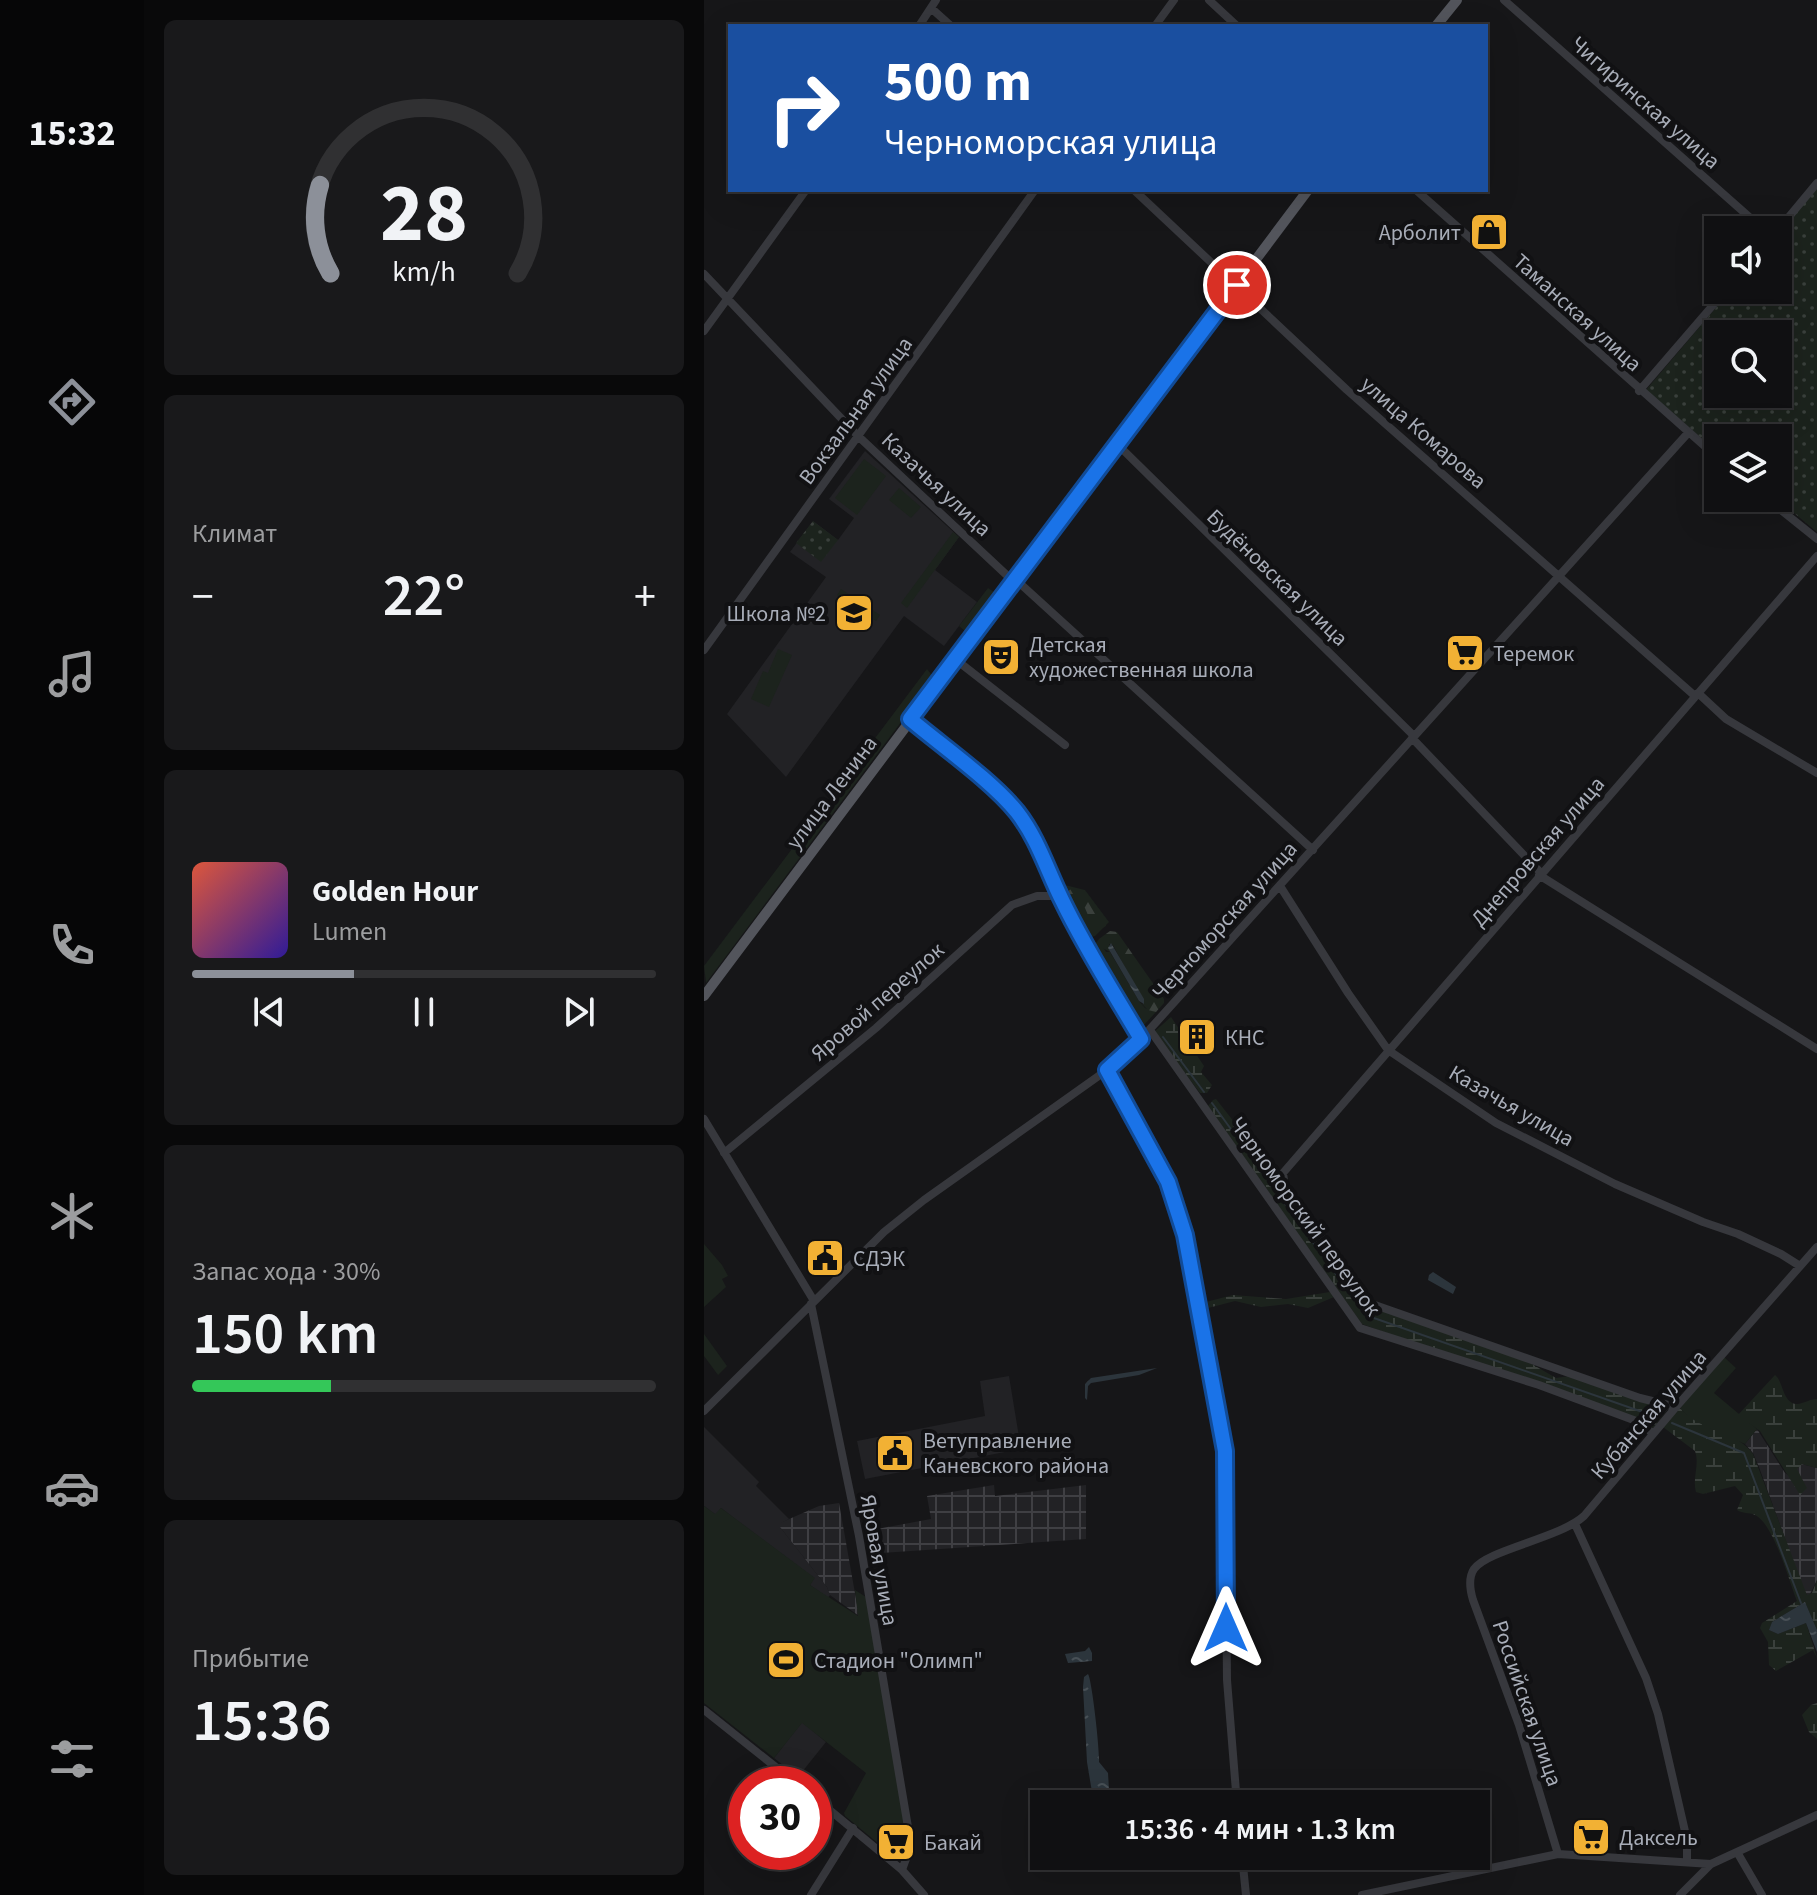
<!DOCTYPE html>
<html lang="ru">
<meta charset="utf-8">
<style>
body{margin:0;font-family:"Source Sans 3",sans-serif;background:#19191b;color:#f1f3f6;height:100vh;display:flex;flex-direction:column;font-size:30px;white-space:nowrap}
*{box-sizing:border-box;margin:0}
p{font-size:26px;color:#9c9d9f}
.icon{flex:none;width:44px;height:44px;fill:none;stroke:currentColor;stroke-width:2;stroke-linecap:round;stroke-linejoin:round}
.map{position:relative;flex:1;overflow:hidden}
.details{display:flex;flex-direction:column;gap:20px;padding:20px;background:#09090a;width:560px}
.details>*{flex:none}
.top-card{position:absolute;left:24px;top:24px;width:760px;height:168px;border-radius:0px;box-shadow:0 8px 32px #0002,0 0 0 2px #303032;background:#1a4fa0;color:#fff;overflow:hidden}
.buttons{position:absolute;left:1000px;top:216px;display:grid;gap:16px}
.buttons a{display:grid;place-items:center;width:88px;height:88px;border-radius:0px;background:#101012;box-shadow:0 8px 32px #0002,0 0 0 2px #303032;font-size:40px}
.speed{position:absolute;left:24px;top:1766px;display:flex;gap:16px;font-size:40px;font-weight:700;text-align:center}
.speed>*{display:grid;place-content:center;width:104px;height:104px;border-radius:50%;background:#101012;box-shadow:0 8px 32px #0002,0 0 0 2px #303032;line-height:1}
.speed .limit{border:12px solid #d22;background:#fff;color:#111}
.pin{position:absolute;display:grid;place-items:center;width:68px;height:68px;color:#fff;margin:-34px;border:4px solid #fff;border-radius:50%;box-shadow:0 2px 8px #0007}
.me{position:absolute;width:88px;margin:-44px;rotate:0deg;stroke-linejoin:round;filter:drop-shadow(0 0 6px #0008)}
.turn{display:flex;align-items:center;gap:28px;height:168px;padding:0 24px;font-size:36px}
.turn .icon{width:104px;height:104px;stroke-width:2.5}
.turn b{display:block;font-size:56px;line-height:68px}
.big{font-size:60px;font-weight:600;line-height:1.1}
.details .tile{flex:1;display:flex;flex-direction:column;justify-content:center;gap:12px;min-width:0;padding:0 28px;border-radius:12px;background:#19191b}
.details .dial{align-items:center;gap:0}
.dial svg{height:208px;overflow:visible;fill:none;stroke:#303032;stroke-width:7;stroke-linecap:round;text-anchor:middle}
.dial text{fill:#f1f3f6;stroke:none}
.song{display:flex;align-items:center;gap:24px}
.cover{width:96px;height:96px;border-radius:12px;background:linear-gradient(135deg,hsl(10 70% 55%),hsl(250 70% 35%))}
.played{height:8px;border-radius:4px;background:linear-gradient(90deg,#8c9099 35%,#303032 35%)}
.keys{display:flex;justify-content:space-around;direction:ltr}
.heat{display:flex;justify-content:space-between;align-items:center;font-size:44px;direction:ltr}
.charge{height:12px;border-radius:6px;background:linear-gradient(90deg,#34c759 30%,#303032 0)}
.trip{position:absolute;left:326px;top:1790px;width:460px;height:80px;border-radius:0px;background:#101012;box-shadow:0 8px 32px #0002,0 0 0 2px #303032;font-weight:600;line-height:80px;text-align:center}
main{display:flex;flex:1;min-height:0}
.tabs{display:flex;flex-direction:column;width:144px;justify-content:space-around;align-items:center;background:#060607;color:#9c9d9f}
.tabs .icon{width:56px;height:56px}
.tabs .current{color:#8c9099}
.tabs b{font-size:36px;color:#f1f3f6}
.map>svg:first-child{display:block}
</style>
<main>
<nav class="tabs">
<b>15:32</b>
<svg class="icon current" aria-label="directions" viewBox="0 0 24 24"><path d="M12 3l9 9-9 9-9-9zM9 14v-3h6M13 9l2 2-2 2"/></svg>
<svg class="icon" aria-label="music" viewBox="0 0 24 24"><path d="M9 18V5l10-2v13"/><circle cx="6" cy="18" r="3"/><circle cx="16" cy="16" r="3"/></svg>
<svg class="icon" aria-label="phone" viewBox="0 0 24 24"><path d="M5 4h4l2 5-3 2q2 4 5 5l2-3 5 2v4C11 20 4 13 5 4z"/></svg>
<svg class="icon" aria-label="climate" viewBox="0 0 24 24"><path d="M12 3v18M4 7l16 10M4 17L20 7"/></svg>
<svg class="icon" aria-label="car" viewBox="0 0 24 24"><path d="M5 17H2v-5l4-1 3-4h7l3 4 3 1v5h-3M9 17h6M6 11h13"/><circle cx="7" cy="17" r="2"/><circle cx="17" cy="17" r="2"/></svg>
<svg class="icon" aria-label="filters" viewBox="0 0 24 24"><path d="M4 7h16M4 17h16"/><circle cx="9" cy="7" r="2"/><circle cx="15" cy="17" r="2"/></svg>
</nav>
<section class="details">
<div class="tile dial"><svg viewBox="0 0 100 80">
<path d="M14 69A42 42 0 1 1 86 69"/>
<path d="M14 69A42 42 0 0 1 10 35" stroke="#8c9099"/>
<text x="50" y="56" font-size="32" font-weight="700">28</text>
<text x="50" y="72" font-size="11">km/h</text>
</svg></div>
<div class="tile"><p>Климат</p>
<div class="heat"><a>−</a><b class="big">22°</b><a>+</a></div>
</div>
<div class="tile">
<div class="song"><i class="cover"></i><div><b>Golden Hour</b><p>Lumen</p></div></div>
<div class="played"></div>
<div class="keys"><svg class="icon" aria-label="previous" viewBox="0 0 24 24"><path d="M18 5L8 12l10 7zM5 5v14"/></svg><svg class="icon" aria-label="pause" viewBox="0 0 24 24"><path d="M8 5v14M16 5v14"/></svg><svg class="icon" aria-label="next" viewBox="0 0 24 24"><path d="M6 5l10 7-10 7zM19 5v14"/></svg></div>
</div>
<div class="tile"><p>Запас хода · 30%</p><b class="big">150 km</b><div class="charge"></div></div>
<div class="tile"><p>Прибытие</p><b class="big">15:36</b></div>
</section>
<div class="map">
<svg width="1113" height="1895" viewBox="0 0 1113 1895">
<defs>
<pattern id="industrial-grid" width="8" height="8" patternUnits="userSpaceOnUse" patternTransform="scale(2)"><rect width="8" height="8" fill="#222225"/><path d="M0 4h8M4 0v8" fill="none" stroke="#3f3f43"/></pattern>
<pattern id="forest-firs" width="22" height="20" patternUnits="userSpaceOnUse" patternTransform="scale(2)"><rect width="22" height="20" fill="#1c231d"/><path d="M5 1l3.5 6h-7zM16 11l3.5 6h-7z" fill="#3a403c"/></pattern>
<pattern id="wetland-marsh" width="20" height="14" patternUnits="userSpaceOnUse" patternTransform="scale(2)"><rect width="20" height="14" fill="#1c231d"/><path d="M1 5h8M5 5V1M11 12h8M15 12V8" fill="none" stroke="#3a403c"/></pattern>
<pattern id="park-dots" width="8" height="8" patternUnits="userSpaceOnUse" patternTransform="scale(2)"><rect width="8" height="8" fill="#1c231d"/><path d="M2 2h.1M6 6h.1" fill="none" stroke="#3a403c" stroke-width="1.8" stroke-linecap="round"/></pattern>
<pattern id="water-ripples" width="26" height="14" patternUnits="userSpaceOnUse" patternTransform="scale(2)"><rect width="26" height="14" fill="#2c353c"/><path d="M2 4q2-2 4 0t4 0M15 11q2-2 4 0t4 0" fill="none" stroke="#485056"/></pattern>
</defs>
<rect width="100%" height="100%" fill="#161618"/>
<path fill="#222225" d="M161,451L255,537L231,570L273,602L240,646L200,616L82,777L23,714L122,577L86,552L109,521L134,540L150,518L125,499Z
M305,1376L317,1449L161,1479L153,1441L281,1416L276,1381Z
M0,1427L55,1482L52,1486L85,1519L77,1523L76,1527L123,1587L126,1595L124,1598L106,1585L110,1578L34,1521L17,1508L12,1515L0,1506Z
M98,1722L122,1742L94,1777L70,1758Z"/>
<path fill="url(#industrial-grid)" d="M1053,1429L1081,1473L1102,1488L1092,1469L1097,1464L1113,1468V1580L1105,1596L1101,1593L1055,1467L1049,1453L1041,1444Z
M290,1485L291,1496L382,1485V1539L177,1553L173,1529L227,1519L223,1496Z
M135,1503L155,1616L126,1595L123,1587L76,1527V1523L115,1506Z"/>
<path fill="#1c231d" d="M160,459L182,476L153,515L131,498Z
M195,488L217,507L207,518L185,500Z
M249,532L255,537L203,608L197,603Z
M284,588L290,592L261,631L255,626Z
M137,589L176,615L172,621L133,595Z
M74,649L88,655L65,707L47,699L59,671L64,673Z
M223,669L230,678L2,983L0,966Z
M361,885L381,890L405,922L391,936L383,938L360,896L359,887Z
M395,939L402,952H406L435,1001L441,1008L452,1012L440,1025L433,1024L387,949Z
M0,1244L18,1265L24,1276L18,1279L22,1287L0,1307Z
M0,1334L23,1366L14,1375L0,1356Z
M1020,1357L1032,1368L1010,1393L1053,1429L1041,1444L988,1421L975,1407Z
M0,1506L11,1514L17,1508L111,1578L106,1585L154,1616L151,1590L162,1597L203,1840L193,1831L182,1843L175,1844L141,1816L140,1813L162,1773L98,1723L70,1758L0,1703Z"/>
<path fill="url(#forest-firs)" d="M367,889L381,893L402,920V926L396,929L389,927L381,908L364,898L363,892Z
M406,931L413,932L460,999V1003L452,1012L444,1010L438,1004L440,1003L409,945L405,944L406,952L395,946V939Z"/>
<path fill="url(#wetland-marsh)" d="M467,1017L500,1066L497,1072L508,1085L503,1093H496L450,1032Z
M512,1099L567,1169L576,1173V1182L668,1307L826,1363L852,1378L866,1376L964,1409L949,1428L658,1324L504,1106L509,1100Z
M626,1292L630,1297L604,1308L584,1304L557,1307L531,1301L504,1308L502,1302L529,1295L582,1299Z
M1071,1375C1080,1382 1078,1404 1094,1404C1101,1403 1106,1399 1113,1399V1468L1098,1464L1093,1469L1103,1488L1096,1495L1056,1431L1034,1415Z
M975,1407C996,1433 1033,1430 1049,1454L1103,1595L1108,1593L1113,1580V1630L1101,1602L1068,1622L1065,1630L1074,1634L1102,1623L1113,1658L1109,1650L1072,1671L1065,1665L1064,1642L1056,1628L1058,1623L1093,1601C1085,1581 1070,1524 1051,1515C1045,1512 1039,1514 1033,1510L1039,1495L1031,1486L999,1494L992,1492C988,1478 996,1465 991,1451L959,1427Z
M1113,1703V1739L1105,1732L1098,1715L1107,1705Z"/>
<path fill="url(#park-dots)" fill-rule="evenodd" d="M1113,188V532L1072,498L1074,438H1014V448L1011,450L942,390L1027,290H1074V234ZM1014,334H1074V394H1014Z
M109,521L134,540L117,562L92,543Z"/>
<path fill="url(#water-ripples)" d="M407,943L440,999V1004L435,1001L404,948Z
M729,1272L752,1287L749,1294L724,1280L725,1275Z
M453,1368L435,1375L387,1383L384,1386L383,1400L381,1398V1384L387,1378Z
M1101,1602L1113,1630V1652L1102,1623L1074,1634L1065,1630L1068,1622Z
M385,1647L388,1653V1661L364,1663L361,1654L381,1651Z
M384,1674C388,1680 396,1751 395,1762L404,1773L405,1790L398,1792L395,1804H390L383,1762L379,1687L380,1677Z"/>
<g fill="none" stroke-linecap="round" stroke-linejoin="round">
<path stroke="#2c353c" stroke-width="2" d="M459,1037L500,1092
M508,1103L655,1306L667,1317L947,1415
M968,1423L1040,1453L1097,1603"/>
<path stroke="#37383d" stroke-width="8" d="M505,0L533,26
M800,0L1060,230
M227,8L247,26
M215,26L232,0
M451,26L470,0
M430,190L643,390L991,696
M712,190L1014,458
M1074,230L1113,183
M0,274L154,436L309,581
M0,331L102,190
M935,391L1022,290
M412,443L710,736
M1062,498L1113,539
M311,579L609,850
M0,650L331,190
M251,659L361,745
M994,693L1022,719L1113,773
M206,719C238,746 287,781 313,812C334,839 343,870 358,900C381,948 410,993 437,1039
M708,738L837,873
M835,875L1113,1049
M576,886L644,993L684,1050L792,1123L911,1184L999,1222L1034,1234L1077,1254L1096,1266
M446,1030L656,1328L835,1385L935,1422L949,1434
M403,1070L464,1182L473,1205L481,1235L516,1416L521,1461L523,1680L533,1804
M0,1119L110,1301
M20,1153L172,1028L308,905L333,896H356
M107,1304L155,1536L207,1845L198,1870
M972,1407L936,1398L668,1304L655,1291L581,1187L579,1173L1113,556
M0,1411L180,1232L220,1200L403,1070L437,1039L984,433
M871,1524L942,1678L954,1714L983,1840V1862
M0,1710L93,1784
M110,1797L198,1870L220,1895
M1033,1852L1058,1895
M854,1854L815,1725L769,1600C766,1590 764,1578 770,1569C783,1550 856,1538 880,1516L972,1407L1113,1247
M538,1856L542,1895
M107,1895L149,1828
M658,1895L854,1854L1007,1864
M976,1895L1007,1864L1113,1815"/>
<path stroke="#53555c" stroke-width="10" d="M732,26L753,0
M0,996L604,190"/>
</g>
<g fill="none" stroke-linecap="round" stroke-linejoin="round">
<defs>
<path id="route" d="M522,1628L521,1451L481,1235L464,1182L403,1070L437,1039C410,993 381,948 358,900C343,870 334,839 313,812C288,781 238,746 206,719L533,285"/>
</defs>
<use href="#route" stroke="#114b97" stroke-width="20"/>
<use href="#route" stroke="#1a73e8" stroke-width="14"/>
</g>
<defs>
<symbol id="shop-square" viewBox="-11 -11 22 22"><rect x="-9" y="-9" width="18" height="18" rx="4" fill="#f2b134" stroke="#111113"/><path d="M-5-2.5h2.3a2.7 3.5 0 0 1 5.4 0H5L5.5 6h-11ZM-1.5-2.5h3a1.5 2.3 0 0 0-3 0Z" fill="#111"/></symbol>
<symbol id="school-square" viewBox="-11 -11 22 22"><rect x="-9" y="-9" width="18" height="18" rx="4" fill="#f2b134" stroke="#111113"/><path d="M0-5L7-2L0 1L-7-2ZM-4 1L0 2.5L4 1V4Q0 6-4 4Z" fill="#111"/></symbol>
<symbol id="supermarket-square" viewBox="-11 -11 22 22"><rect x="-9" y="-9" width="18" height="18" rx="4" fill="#f2b134" stroke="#111113"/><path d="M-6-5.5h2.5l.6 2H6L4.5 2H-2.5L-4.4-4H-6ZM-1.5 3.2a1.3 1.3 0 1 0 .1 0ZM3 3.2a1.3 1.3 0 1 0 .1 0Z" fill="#111"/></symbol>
<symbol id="theatre-square" viewBox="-11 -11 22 22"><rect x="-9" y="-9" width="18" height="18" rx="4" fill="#f2b134" stroke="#111113"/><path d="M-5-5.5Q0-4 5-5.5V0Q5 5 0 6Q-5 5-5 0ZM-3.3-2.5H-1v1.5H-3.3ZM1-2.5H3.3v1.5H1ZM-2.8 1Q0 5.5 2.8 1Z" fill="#111"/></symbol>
<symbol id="building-square" viewBox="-11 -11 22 22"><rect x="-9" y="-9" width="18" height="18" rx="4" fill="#f2b134" stroke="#111113"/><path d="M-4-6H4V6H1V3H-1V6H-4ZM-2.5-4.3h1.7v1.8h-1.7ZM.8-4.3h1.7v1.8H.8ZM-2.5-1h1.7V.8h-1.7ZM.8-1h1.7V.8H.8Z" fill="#111"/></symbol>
<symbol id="civic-square" viewBox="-11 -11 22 22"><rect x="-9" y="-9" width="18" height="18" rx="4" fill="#f2b134" stroke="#111113"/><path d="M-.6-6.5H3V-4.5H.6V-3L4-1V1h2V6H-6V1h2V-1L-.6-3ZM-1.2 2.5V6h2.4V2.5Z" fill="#111"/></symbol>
<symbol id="stadium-square" viewBox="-11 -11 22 22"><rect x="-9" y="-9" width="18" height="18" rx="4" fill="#f2b134" stroke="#111113"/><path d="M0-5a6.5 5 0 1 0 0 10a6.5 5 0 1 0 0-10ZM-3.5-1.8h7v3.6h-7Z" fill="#111"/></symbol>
</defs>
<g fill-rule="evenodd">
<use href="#shop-square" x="763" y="210" width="44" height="44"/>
<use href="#school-square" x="128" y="591" width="44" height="44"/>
<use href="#supermarket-square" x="739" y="631" width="44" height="44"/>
<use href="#theatre-square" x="275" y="635" width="44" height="44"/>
<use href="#building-square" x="471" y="1015" width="44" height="44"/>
<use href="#civic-square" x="99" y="1236" width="44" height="44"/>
<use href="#civic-square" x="169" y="1431" width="44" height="44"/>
<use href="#stadium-square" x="60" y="1638" width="44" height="44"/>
<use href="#supermarket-square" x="865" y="1815" width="44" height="44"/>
<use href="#supermarket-square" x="170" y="1820" width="44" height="44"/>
</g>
<g text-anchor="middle" stroke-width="8" stroke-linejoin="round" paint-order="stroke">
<g font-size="22" fill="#a8adb8" stroke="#111113">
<text transform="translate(942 102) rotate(41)" y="8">Чигиринская улица</text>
<text transform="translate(874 312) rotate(42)" y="8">Таманская улица</text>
<text transform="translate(151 410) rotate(-54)" y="8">Вокзальная улица</text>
<text transform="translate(720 432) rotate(41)" y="8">улица Комарова</text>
<text transform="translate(233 484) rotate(43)" y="8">Казачья улица</text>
<text transform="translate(574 577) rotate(44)" y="8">Будёновская улица</text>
<text transform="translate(127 792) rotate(-53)" y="8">улица Ленина</text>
<text transform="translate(833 851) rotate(-49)" y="8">Днепровская улица</text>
<text transform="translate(520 920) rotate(-48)" y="8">Черноморская улица</text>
<text transform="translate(173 1001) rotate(-41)" y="8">Яровой переулок</text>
<text transform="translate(808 1105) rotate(30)" y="8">Казачья улица</text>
<text transform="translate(602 1216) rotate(54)" y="8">Черноморский переулок</text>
<text transform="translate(944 1414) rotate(-49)" y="8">Кубанская улица</text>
<text transform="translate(176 1560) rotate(80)" y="8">Яровая улица</text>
<text transform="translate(824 1703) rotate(71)" y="8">Российская улица</text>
</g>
<g font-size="22" fill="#a8adb8" stroke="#111113" text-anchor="start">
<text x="757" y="240" text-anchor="end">Арболит</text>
<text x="122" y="621" text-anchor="end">Школа №2</text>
<text x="325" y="652">Детская<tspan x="325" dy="25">художественная школа</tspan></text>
<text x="789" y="661">Теремок</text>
<text x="521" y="1045">КНС</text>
<text x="149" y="1266">СДЭК</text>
<text x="219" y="1448">Ветуправление<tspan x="219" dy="25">Каневского района</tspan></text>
<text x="110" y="1668">Стадион "Олимп"</text>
<text x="915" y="1845">Даксель</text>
<text x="220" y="1850">Бакай</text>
</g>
</g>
</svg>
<div class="buttons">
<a><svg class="icon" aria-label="sound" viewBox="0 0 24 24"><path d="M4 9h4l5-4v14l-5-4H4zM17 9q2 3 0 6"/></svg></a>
<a><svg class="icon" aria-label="search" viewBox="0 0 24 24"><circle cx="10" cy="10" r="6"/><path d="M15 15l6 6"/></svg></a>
<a><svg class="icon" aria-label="layers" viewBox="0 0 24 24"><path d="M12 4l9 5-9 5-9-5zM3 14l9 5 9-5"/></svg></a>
</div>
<div class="speed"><div class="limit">30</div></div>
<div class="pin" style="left:533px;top:285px;background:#d93025"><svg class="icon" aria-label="arrive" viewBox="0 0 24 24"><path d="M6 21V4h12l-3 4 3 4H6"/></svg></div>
<svg class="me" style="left:522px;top:1628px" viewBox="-20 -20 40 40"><path d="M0-17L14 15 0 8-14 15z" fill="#1a73e8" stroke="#fff" stroke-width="4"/></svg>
<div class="trip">15:36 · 4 мин · 1.3 km</div>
<div class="top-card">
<div class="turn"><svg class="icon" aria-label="right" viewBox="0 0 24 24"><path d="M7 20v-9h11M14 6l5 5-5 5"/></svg><div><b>500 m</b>Черноморская улица</div></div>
</div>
</div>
</main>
